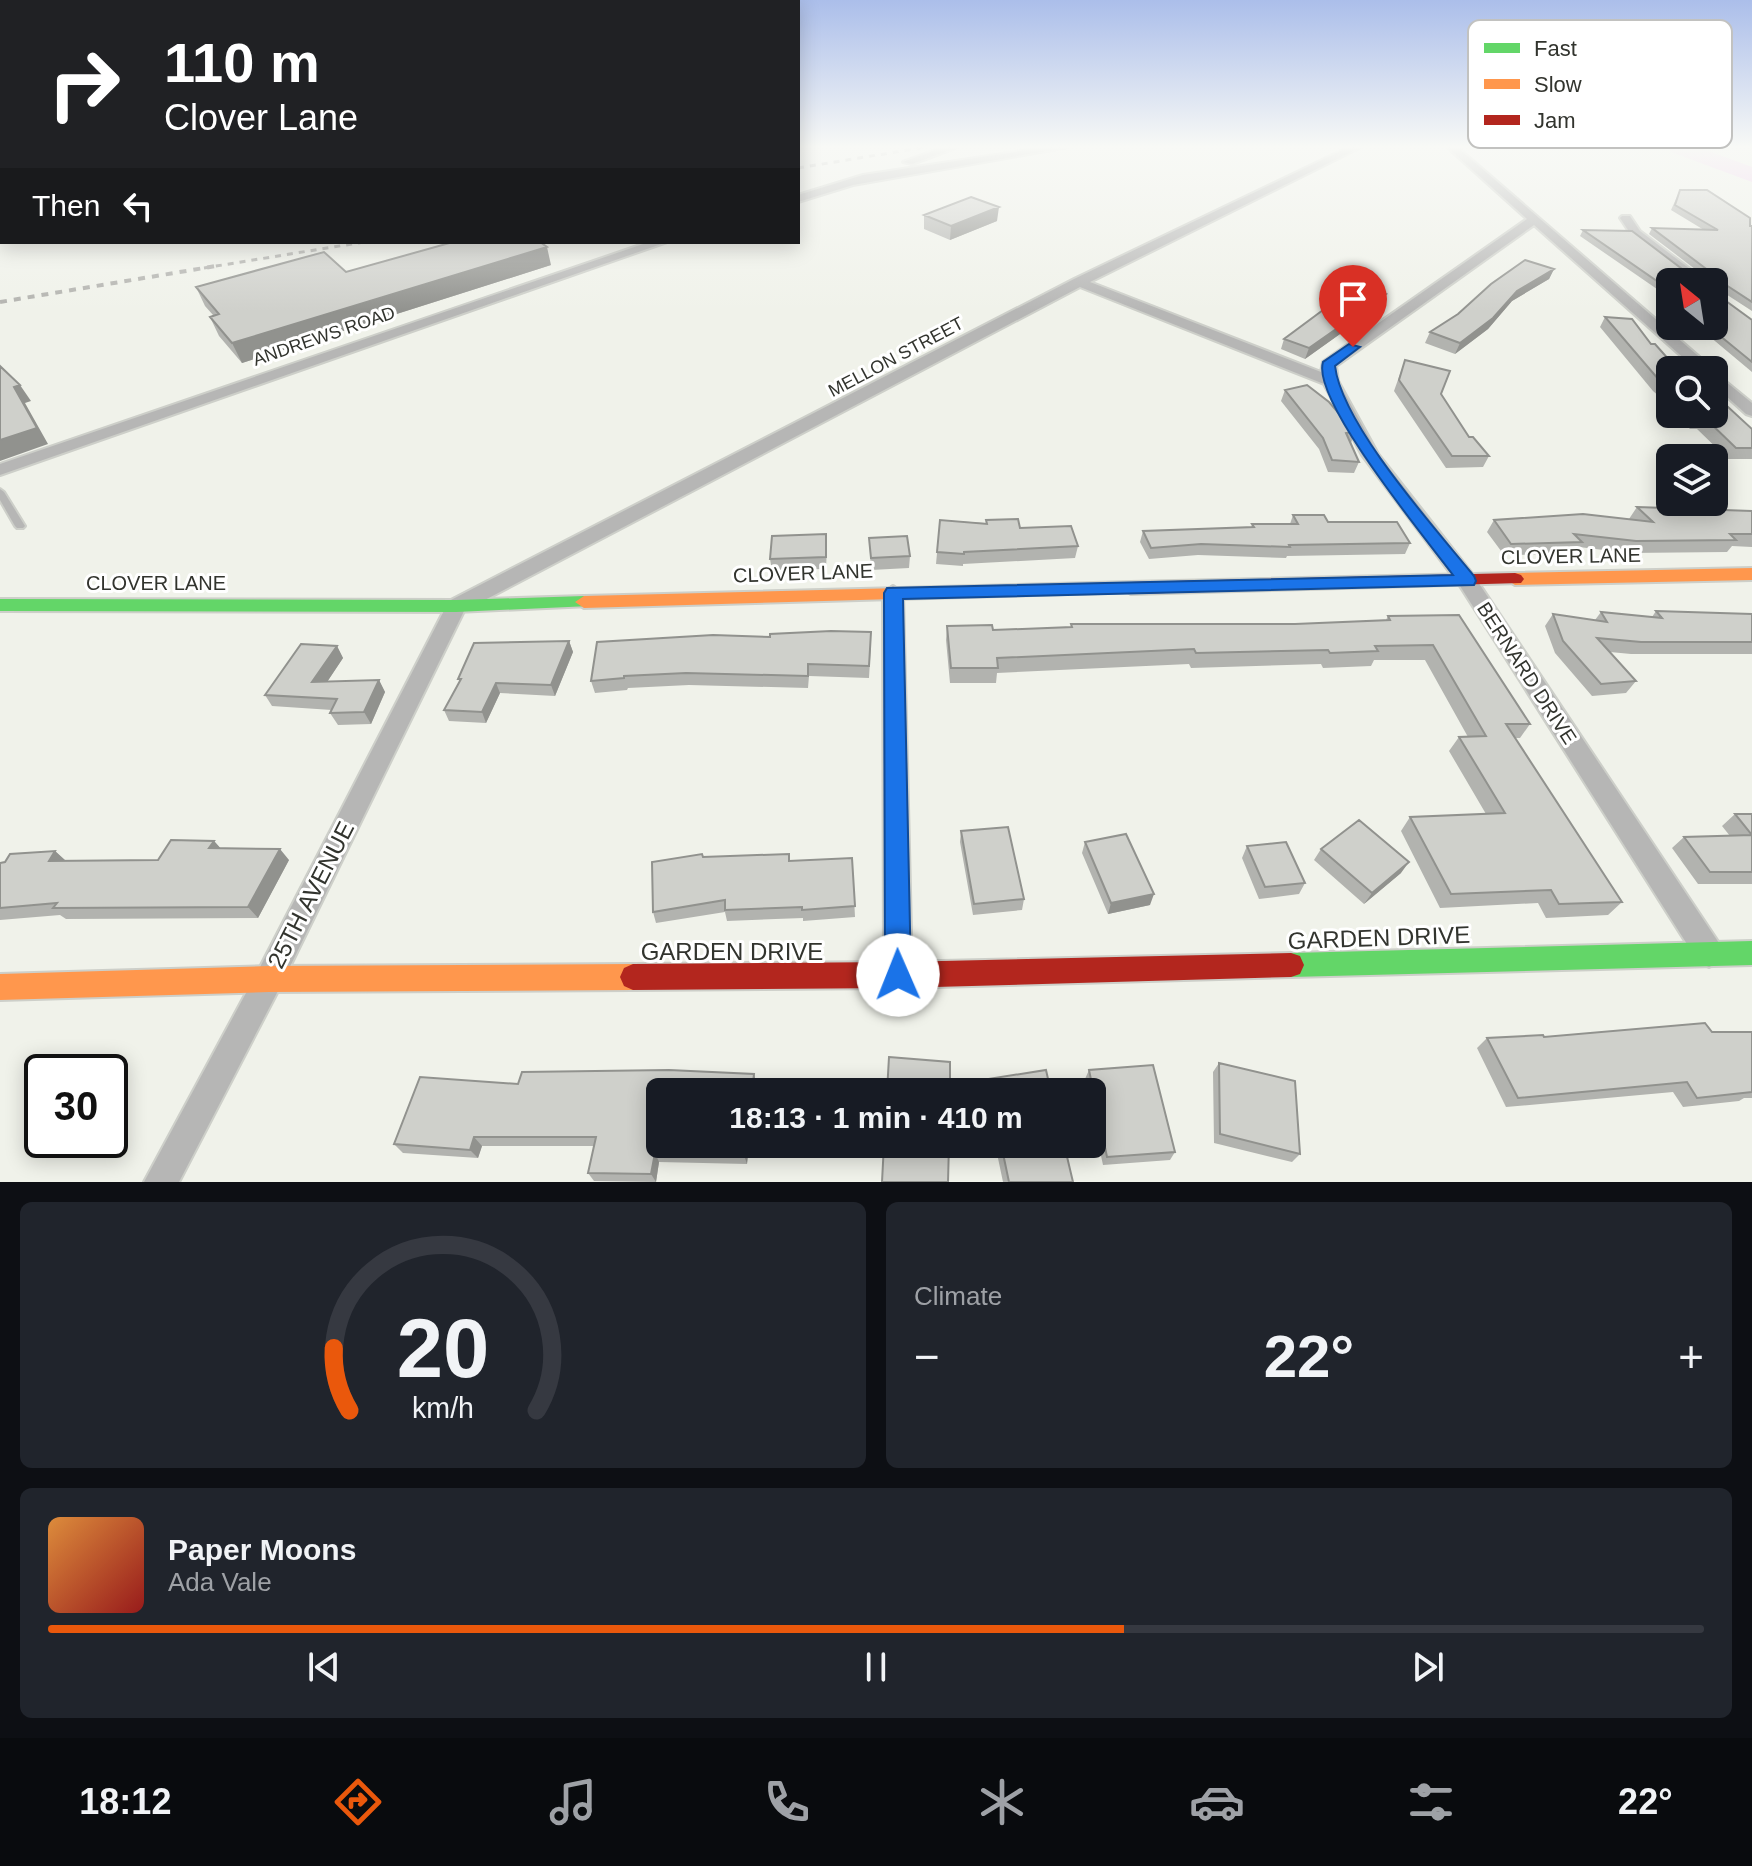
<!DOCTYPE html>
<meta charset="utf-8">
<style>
body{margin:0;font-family:Helvetica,sans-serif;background:#20242c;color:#f1f3f6;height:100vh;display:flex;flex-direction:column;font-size:30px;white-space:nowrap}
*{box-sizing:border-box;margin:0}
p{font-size:26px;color:#9ea1a6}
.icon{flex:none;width:44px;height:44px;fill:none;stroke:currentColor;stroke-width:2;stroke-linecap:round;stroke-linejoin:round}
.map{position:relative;height:1182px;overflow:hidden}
.side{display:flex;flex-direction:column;gap:20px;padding:20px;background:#0d0f14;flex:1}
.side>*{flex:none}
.top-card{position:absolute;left:0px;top:0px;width:800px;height:244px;box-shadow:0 4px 20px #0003;background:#202124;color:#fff;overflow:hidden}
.needle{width:52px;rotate:330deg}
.buttons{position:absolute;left:1656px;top:268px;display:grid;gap:16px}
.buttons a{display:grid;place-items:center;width:72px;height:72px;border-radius:12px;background:#171b24;box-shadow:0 4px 20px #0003;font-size:40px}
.speed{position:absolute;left:24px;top:1054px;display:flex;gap:16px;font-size:40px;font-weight:700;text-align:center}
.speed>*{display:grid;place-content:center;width:104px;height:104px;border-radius:50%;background:#171b24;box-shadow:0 4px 20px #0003;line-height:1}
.speed .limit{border:4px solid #111;border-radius:12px;background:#fff;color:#111}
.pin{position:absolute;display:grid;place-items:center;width:68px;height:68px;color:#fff;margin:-82px -34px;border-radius:50% 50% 50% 0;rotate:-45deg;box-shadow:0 0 8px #0007}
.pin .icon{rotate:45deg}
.me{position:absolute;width:88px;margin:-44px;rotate:359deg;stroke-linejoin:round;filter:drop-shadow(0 0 6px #0008)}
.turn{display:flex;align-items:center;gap:28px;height:168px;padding:0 32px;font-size:36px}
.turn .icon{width:104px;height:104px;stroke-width:2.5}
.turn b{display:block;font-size:56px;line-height:68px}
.then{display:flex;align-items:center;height:76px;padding:0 32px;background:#0003;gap:16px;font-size:30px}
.big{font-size:60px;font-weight:700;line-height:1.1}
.side .widget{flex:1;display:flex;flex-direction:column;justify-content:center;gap:12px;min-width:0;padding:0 28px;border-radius:12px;background:#20242c}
.side .dial{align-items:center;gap:0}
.dial svg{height:208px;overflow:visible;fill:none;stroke:#363941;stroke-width:7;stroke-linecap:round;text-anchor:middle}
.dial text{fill:#f1f3f6;stroke:none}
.song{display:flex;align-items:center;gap:24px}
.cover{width:96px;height:96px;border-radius:12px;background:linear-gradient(135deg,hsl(30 70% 55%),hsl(0 70% 35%))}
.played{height:8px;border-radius:4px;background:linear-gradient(90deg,#ea580c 65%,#363941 65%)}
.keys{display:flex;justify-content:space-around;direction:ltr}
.heat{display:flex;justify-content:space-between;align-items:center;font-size:44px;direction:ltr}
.side .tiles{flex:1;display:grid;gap:20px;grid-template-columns:1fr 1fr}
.widget:last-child{grid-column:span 2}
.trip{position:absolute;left:646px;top:1078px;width:460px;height:80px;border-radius:12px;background:#171b24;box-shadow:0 4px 20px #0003;font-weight:700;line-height:80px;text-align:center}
.dock{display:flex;height:128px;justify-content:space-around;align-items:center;background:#090b0e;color:#9ea1a6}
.dock .icon{width:56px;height:56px}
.dock .active{color:#ea580c}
.dock b{font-size:36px;color:#f1f3f6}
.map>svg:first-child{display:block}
</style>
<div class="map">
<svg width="1752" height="1182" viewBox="0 0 1752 1182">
<rect width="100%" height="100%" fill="#f0f2ea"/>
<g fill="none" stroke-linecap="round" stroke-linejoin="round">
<path fill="#f1cdee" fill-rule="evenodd" d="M1668,147H1698L1752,167V182L1671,152Z"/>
<defs>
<path id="lane" d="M0,489L4,492L25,526L23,528H17L15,526L0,500Z"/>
<path id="street" d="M944,147H958L912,164L903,162Z
M1048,147H1069L853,185L798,202V195L863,175Z
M1349,147H1361L1090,282L1321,372L1323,362L1527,219L1447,147H1457L1711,367L1714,370H1697L1534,225L1336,366L1338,381L1378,454L1474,576L1719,943L1723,953L1719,963L1709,967L1699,963L1460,586L1362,455L1324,384L1080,287L464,611L279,989L179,1182H144L259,969L449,601L1074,279Z
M1622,216H1630L1640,231L1707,282H1692L1632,236L1620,218Z
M649,242H667L0,475V464Z
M1714,372L1752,403V416L1746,414L1714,385Z
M893,586L903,593L912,975L908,985L898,989L888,985L884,975L883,593Z"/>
<path id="fast" d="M584,596L593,602L590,606L456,612L0,611V599L456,600Z
M1752,941V965L1291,977L1282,974L1278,965L1282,956L1291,953Z"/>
<path id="slow" d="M1752,568V580L1515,585L1506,579L1515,573Z
M1131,582L1140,588L1137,592L584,608L575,602L584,596Z
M633,964L642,968L646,977L642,986L633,990L269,992L0,1000V974L269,966Z"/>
<path id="jam" d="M1515,573L1521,575L1524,579L1521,583L1131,594L1122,588L1131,582Z
M1291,953L1300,956L1304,965L1300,974L1291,977L898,988L633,990L624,986L620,977L624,968L633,964L898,962Z"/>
</defs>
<use href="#lane" stroke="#cdcfc9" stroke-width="4"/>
<use href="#street" stroke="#cdcfc9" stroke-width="4"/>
<use href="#fast" stroke="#cdcfc9" stroke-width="4"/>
<use href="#slow" stroke="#cdcfc9" stroke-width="4"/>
<use href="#jam" stroke="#cdcfc9" stroke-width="4"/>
<use href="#lane" fill="#b6b6b5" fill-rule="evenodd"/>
<use href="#street" fill="#b6b6b5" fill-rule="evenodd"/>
<use href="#fast" fill="#63d668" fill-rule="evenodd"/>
<use href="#slow" fill="#ff974d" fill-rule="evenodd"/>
<use href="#jam" fill="#b3261e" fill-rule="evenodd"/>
<path stroke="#b2b2ae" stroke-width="3" stroke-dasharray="6 6" stroke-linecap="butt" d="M798,168L926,147
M204,268L364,242"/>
<path stroke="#b2b2ae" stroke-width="4" stroke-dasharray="7 7" stroke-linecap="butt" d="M0,302L216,266"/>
</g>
<path fill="#b2b3af" d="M1680,190L1752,226V311L1715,287V293L1752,320V372L1697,326H1714L1670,282V304L1667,302L1670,298L1580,236L1583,230L1694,278L1708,279L1649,234L1652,228L1704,230L1671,210Z
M924,215L997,221L950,240L924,229Z
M551,265L242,363L219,336L210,317L213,315L205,306L196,287L346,272Z
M1554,269L1549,279L1512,301L1488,329L1455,354L1425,343L1430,332Z
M1386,294L1382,304L1305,359L1281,349L1284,339Z
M1605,317L1670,370V410L1666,407L1668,404L1653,391L1600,327Z
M1405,360L1441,394L1469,437L1489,456L1483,467L1446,468L1394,391Z
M1285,390L1355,432L1351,443L1359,462L1354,473L1328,472L1319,449L1281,401Z
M1674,414H1714L1752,429V459H1728L1697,429H1690Z
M1637,507L1752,511V547L1732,546L1727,552L1628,553L1579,547L1575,554L1504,555L1487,532L1494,520L1630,519H1629Z
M1293,515L1410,543L1405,554L1287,556L1286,558L1198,555L1149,559L1140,542L1143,531L1251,528L1252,524H1290Z
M940,520L986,523V520L1020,528L1078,546L1075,558L963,564V566L936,564Z
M869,538L910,556L909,568L871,570Z
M827,546L826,569L772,570L770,559Z
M1656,611L1752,614V654H1631L1610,652L1636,681L1626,693L1592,696L1555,653L1545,626L1553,614L1595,620L1601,612L1652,617Z
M1459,615L1530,724L1520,738H1515L1622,902L1608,915L1546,918L1538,903L1440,908L1401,831L1410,817L1486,814L1449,751L1459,737H1468L1425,660H1374L1371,666L1323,668L1321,664L1191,668L1189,664L997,673L996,683H950L946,640L947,626L993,630L1071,627V624H1295L1386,620L1388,616Z
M569,641L573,652L555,696L500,693L486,723L449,721L444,710L460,682L458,679Z
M597,642L871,644L869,678L809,676L808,688L689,685L628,688L627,690L595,693L591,681Z
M337,646L343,658L327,682L379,680L385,692L371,724L338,725L330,713L332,710L272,706L265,695Z
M1735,814H1752V884H1698L1672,848L1684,837L1730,836L1722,826Z
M961,831L1024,899L1022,910L973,915L960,842Z
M214,841L220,848L289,860L258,918L66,919L60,915L0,920V863L55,851L66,861L158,860Z
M1085,842L1150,905L1108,914L1082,853Z
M1247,846L1305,883L1299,894L1259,899L1242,858Z
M1321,849L1401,873L1364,904L1314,860Z
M789,854L790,861L852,858L855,917L803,921V918L727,921L725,912L656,923L653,912L703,857Z
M1712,1032H1752V1098H1744L1739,1101L1683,1107L1673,1092L1506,1107L1477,1048L1487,1038Z
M1219,1063L1300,1154L1292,1162L1214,1143L1213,1072Z
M1089,1070L1175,1152L1170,1160L1103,1165L1092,1114V1092H1088L1085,1079Z
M754,1074L756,1084L755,1092H660V1144H749L747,1164L659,1162L656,1182L594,1181L588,1173L594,1146H482L478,1158L403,1153L394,1144L518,1084Z
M988,1079L1051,1092H985Z
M995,1144H1064L1073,1182H1003Z"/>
<path fill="#91928e" d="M999,207L997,221L950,240L951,226Z
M547,247L551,265L242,363L232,343Z
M1554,269L1549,279L1512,301L1488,329L1455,354L1460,343L1517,291Z
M1386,294L1382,304L1305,359L1309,348Z
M20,385L31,401L25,403L48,444L0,461V440L14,387Z
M569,641L573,652L555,696L551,685Z
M337,646L343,658L319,694L312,682Z
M379,680L385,692L371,724L364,712Z
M496,683L500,693L486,723L482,712Z
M214,841L224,852L209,848Z
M280,849L289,860L258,918L248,907Z
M55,851L67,862L49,861Z
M1409,862L1401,873L1364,904L1372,893Z
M1154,894L1150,905L1108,914L1111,903Z
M754,1074L756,1084L755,1092H752Z
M474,1137L482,1146L478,1158L470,1150Z
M746,1144H749L747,1164L744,1155Z
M655,1153L659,1162L656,1182L651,1174Z"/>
<path fill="#cfd0cb" stroke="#91928e" stroke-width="2" d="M1680,190H1707L1750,218V226H1752V302L1720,281L1715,283V293L1752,320V362L1708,326H1714V282H1670V290L1583,230L1632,231L1694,278L1711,279L1713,274L1652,228L1718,230L1675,205Z
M971,197L999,207L951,226L924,215Z
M453,242H540L547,247L232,343L210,317L219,314L196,287L324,252L346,272Z
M1525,260L1554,269L1517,291L1493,318L1460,343L1430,332L1458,314L1491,284Z
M1358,284L1386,294L1309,348L1284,339Z
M1605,317L1632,319L1651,344H1655L1678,370H1685H1670V389L1659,380Z
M1405,360L1450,371L1441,394L1469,437H1473L1489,456H1452L1399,380Z
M0,366L20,385L14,387L37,428L0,440Z
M1307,385L1329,402L1355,432L1346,433L1359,462L1332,460L1323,438L1285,390Z
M1714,394L1752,429V448H1736L1705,418H1697L1693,414H1714Z
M1637,507L1752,511V534H1730L1736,540L1636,541L1574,534L1582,542L1511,544L1494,520L1583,514L1653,522Z
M1293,515H1324L1328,522H1397L1410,543L1289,545L1290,547L1201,544L1151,548L1143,531L1254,527L1252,524H1298Z
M1018,519L1020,528L1071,526L1078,546L964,552V554L937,552L940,520L987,524L986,520Z
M826,534V557L770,559L772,536Z
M907,536L910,556L871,558L869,538Z
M1656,611L1752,614V642H1641L1597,638L1636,681L1601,684L1563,641L1553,614L1607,622L1601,612L1662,618Z
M1459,615L1530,724H1506L1622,902L1559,904L1551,890L1451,894L1410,817L1505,813L1459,737L1486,736L1433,645L1375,646L1378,651L1330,653L1328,650L1196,653L1194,649L997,658L998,668H951L947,626L992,625L993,630L1072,627L1071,624H1295L1390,620L1388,616Z
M831,631L871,632L869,666L808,664V676L686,673L624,676V678L591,681L597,642L713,635L770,637V634Z
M569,641L551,685L496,683L482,712L444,710L461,679H458L474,643Z
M301,644L337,646L312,682L379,680L364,712L330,713L337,699L265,695Z
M1735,814H1752V872H1710L1684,837L1752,835Z
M1359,820L1409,862L1372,893L1321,849Z
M1008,827L1024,899L974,904L961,831Z
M1126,834L1154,894L1111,903L1085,842Z
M171,840L214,841L209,848L280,849L248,907L53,908L57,903L0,908V863L5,862L10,854L55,851L49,861L158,860Z
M1286,842L1305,883L1265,887L1247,846Z
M702,854L703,857L789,854V861L852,858L855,906L802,910V907L725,910V900L653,912L652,862Z
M1705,1023L1712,1032H1752V1092L1697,1098L1687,1082L1518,1098L1487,1038L1543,1035L1544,1037Z
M889,1057L950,1062V1092H887Z
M1219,1063L1295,1081L1300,1154L1220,1134Z
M1153,1065L1175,1152L1107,1157L1089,1070Z
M669,1070L754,1074L752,1092H660V1144H746L744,1155L655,1153L651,1174L588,1173L596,1137H474L470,1150L394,1144L420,1077L518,1084L522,1072Z
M1046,1070L1051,1092H991L988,1079Z
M884,1144H949L948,1182H882Z
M1001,1144H1064L1073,1182H1009Z"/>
<linearGradient id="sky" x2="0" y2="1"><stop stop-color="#abbeea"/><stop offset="0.47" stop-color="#f8f9f6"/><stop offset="1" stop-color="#f8f9f6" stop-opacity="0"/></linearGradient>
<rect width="1752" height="312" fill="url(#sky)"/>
<path fill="#1a73e8" stroke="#114b97" stroke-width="2" d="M1349,344L1360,347L1335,366C1342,425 1435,528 1474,576L1476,581L1474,585L903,599L911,975L907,984L898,988L889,984L885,975L884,593L887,588L1453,575C1427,540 1311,400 1323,362Z"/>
<g text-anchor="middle" stroke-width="6" stroke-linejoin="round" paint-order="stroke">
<g font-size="18" fill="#32342e" stroke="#fff">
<text transform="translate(324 336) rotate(-19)" y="6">ANDREWS ROAD</text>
<text transform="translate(896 357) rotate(-28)" y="6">MELLON STREET</text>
</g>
<g font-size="20" fill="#32342e" stroke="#fff">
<text transform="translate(1571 556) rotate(-1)" y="7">CLOVER LANE</text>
<text transform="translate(803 573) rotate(-2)" y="7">CLOVER LANE</text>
<text x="156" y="590">CLOVER LANE</text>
<text transform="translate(1527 673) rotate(57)" y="7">BERNARD DRIVE</text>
</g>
<g font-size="24" fill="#32342e" stroke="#fff">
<text transform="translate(311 895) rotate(-63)" y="8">25TH AVENUE</text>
<text transform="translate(1379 938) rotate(-2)" y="8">GARDEN DRIVE</text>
<text x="732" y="960">GARDEN DRIVE</text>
</g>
</g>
<rect x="1468" y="20" width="264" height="128" rx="12" fill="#fff" stroke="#c2c2c0" stroke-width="2"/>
<rect x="1484" y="43" width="36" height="10" fill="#63d668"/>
<rect x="1484" y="79" width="36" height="10" fill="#ff974d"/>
<rect x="1484" y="115" width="36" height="10" fill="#b3261e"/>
<g font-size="22" fill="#32342e">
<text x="1534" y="56">Fast</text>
<text x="1534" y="92">Slow</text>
<text x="1534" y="128">Jam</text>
</g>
</svg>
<div class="buttons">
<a><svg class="needle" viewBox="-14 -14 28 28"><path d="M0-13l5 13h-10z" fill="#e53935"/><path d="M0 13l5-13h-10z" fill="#9ea1a6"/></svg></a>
<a><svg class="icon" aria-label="search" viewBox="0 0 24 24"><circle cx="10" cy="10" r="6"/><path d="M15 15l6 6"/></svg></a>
<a><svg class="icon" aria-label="layers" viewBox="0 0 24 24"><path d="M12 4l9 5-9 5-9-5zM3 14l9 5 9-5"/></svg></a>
</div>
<div class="speed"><div class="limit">30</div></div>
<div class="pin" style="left:1353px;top:347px;background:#d93025"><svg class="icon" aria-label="arrive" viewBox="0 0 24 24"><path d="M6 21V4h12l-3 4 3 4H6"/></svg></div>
<svg class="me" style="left:898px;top:975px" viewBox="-20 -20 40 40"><circle r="19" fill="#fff"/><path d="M0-13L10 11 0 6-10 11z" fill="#1a73e8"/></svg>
<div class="trip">18:13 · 1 min · 410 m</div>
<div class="top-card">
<div class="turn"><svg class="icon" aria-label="right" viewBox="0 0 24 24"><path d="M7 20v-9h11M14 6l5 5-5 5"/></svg><div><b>110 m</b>Clover Lane</div></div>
<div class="then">Then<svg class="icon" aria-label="left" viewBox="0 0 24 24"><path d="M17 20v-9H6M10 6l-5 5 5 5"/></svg></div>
</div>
</div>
<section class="side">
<div class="tiles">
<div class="widget dial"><svg viewBox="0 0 100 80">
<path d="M14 69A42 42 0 1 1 86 69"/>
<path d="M14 69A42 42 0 0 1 8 45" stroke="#ea580c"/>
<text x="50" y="56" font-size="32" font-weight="700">20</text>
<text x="50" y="72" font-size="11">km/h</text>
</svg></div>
<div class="widget"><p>Climate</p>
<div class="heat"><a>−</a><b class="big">22°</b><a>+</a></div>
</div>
<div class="widget">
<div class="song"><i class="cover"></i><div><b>Paper Moons</b><p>Ada Vale</p></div></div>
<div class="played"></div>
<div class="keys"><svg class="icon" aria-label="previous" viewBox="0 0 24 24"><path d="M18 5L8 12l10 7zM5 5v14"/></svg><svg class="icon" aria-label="pause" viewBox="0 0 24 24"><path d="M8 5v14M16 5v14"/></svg><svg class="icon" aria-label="next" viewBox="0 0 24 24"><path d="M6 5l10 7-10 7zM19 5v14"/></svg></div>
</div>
</div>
</section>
<nav class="dock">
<b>18:12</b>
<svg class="icon active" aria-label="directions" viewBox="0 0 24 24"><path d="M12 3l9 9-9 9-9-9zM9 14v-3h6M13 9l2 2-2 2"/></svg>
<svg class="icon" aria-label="music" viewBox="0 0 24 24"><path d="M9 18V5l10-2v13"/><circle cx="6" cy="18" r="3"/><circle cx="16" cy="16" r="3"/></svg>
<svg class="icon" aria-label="phone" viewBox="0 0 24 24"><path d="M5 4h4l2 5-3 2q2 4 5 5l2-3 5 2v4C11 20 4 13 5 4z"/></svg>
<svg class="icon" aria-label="climate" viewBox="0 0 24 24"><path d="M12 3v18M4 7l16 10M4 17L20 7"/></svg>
<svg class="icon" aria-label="car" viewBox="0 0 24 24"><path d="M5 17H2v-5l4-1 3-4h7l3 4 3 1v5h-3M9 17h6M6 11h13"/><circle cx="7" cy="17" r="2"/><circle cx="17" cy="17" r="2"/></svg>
<svg class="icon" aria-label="filters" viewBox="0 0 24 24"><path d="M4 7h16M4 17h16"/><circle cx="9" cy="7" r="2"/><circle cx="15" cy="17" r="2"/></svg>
<b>22°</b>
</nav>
